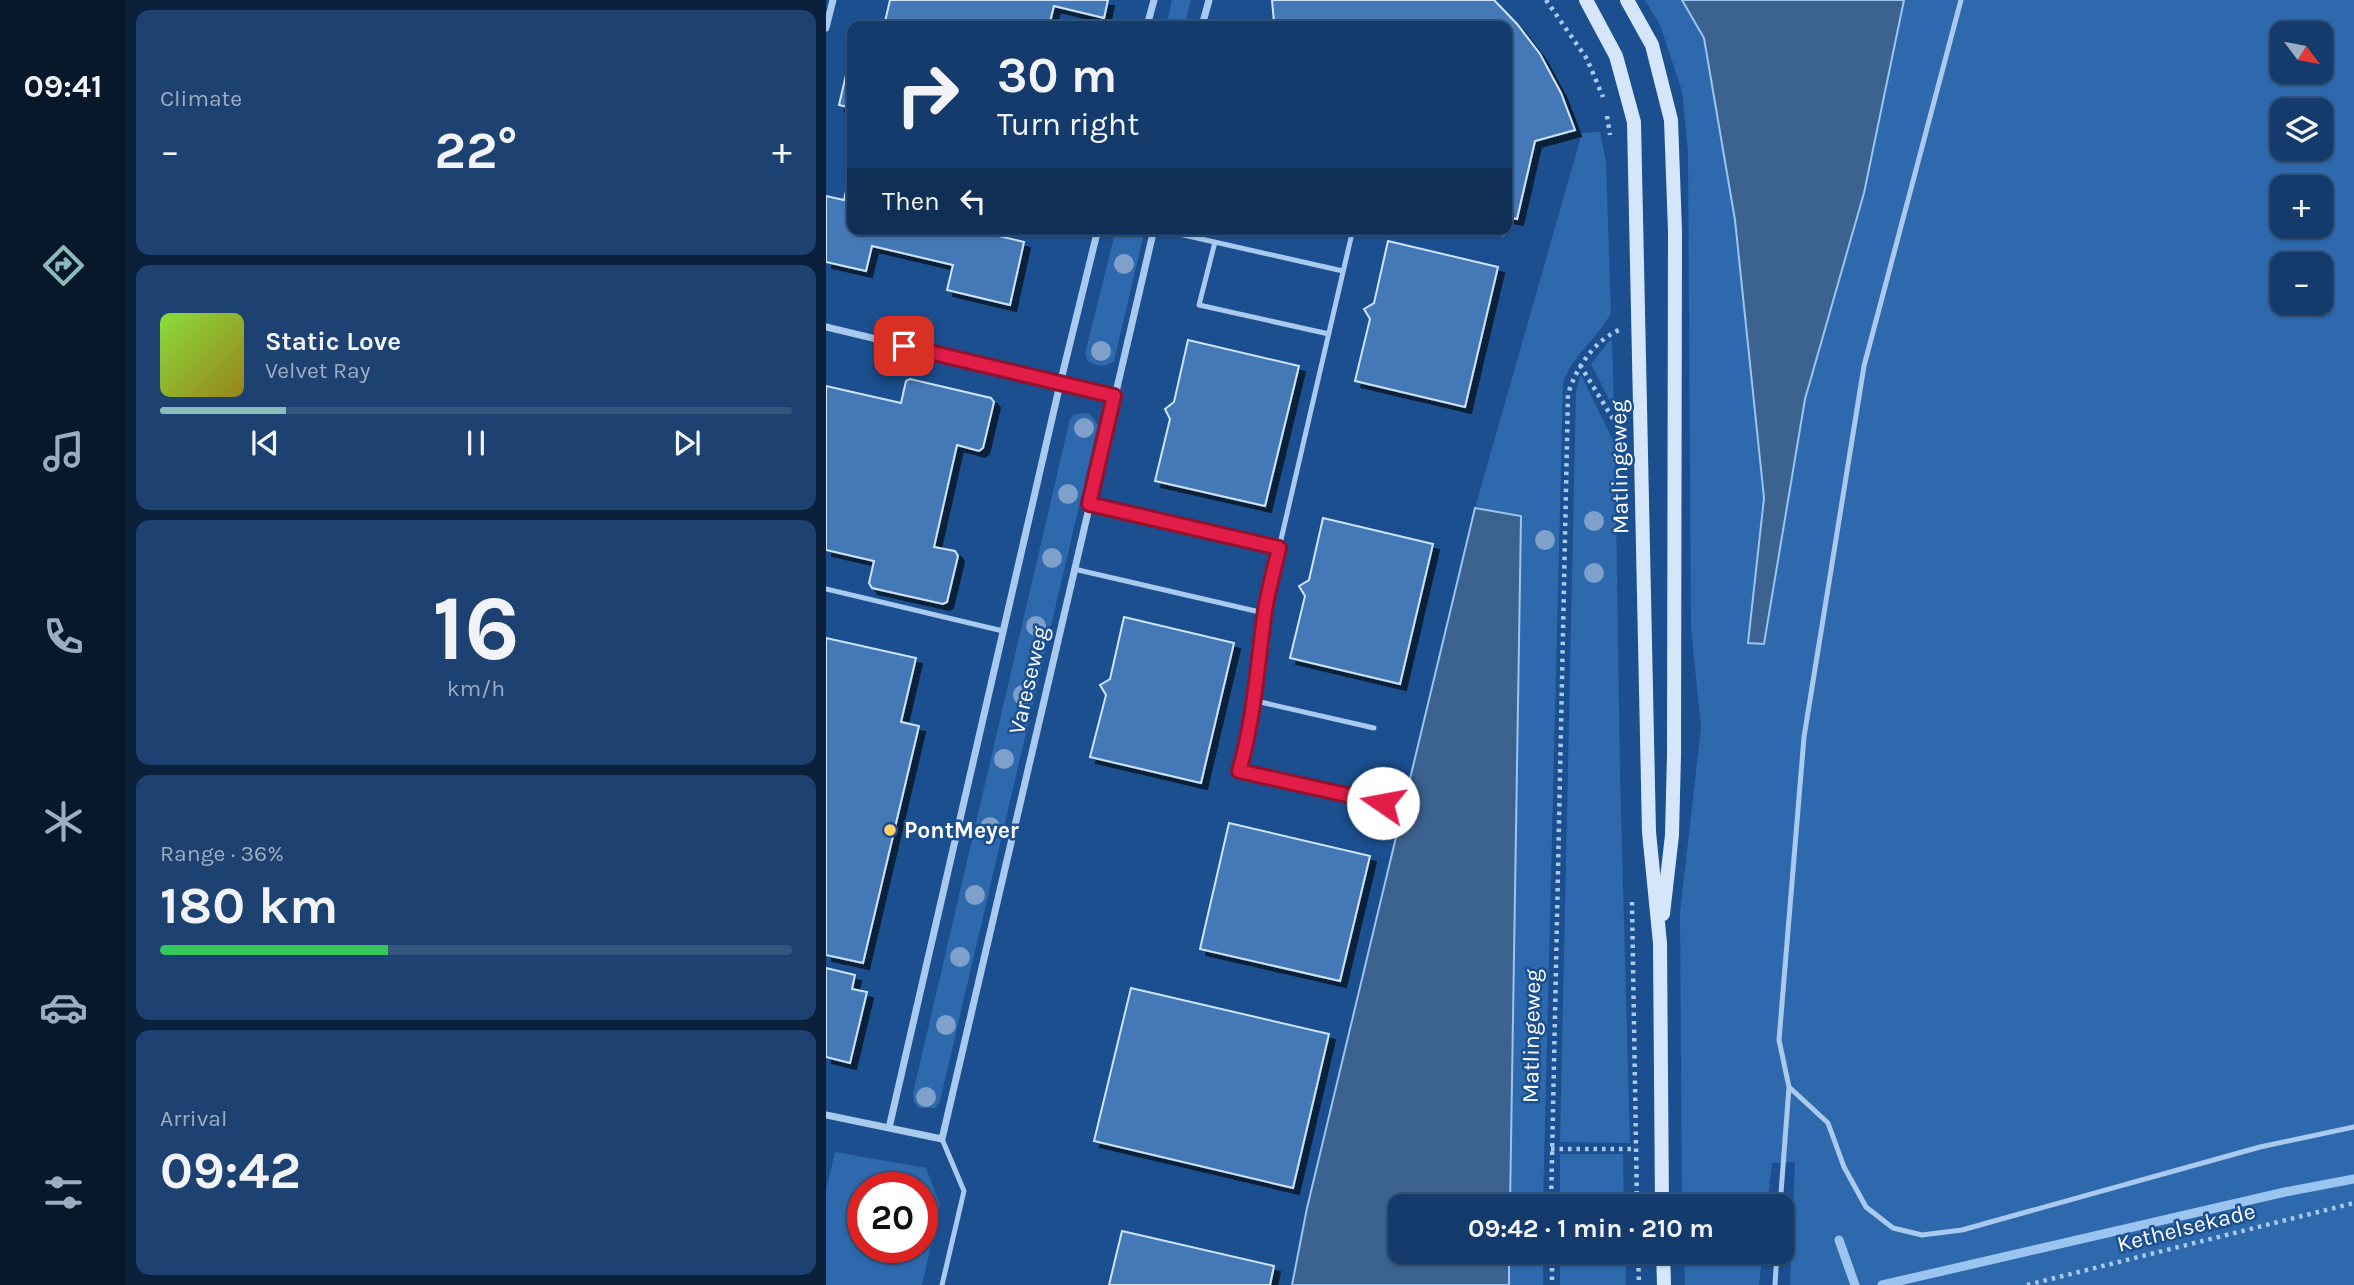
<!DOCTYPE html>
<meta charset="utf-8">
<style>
body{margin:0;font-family:Karla,sans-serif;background:#1d4271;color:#f1f3f6;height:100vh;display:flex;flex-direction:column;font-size:26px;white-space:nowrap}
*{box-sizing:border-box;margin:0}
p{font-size:23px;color:#9dadc1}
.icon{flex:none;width:38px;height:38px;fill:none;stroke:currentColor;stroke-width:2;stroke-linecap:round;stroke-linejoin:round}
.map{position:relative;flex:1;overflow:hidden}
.sheet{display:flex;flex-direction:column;gap:10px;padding:10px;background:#0b203b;width:700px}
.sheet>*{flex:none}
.hud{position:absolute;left:21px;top:21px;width:665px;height:214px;border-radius:14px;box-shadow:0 2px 5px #0004,0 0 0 2px #33557e;background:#143b6b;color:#f1f3f6;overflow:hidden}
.needle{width:46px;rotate:122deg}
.fabs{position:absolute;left:1444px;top:21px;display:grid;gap:14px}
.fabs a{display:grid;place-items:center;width:63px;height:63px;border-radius:14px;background:#143b6b;box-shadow:0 2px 5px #0004,0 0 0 2px #33557e;font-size:35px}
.speed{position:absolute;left:21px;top:1172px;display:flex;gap:14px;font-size:35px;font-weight:700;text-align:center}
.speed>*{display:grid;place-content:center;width:91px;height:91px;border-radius:50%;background:#143b6b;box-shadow:0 2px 5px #0004,0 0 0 2px #33557e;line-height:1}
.speed .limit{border:10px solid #d22;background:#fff;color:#111}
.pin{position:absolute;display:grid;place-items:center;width:60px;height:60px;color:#fff;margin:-30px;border-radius:14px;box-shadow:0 4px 10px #0006}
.me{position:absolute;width:77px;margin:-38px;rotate:282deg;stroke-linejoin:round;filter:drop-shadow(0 0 5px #0008)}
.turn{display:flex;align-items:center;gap:24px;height:147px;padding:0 35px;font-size:32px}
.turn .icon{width:91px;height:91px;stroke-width:2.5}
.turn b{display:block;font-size:49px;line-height:60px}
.then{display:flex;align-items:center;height:66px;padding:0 35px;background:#0003;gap:14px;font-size:26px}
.big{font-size:52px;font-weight:700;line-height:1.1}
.sheet .card{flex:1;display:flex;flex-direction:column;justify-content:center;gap:10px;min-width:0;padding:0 24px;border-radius:14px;background:#1d4271}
.sheet .dial{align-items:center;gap:0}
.dial b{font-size:91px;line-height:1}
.song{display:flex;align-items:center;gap:21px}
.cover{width:84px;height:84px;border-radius:10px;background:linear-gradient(135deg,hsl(90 70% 55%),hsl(50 70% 35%))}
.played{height:7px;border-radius:4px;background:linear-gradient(90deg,#8bbbb9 20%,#33557e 20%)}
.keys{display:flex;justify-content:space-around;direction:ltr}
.heat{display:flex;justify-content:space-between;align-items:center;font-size:38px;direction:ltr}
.charge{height:10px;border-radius:5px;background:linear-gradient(90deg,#34c759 36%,#33557e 0)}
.trip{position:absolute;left:562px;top:1194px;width:406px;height:70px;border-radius:14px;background:#143b6b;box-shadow:0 2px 5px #0004,0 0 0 2px #33557e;font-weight:700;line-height:70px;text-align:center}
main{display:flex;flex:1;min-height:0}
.tab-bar{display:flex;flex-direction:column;width:126px;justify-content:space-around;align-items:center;background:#08182b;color:#9dadc1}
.tab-bar .icon{width:49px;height:49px}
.tab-bar .current{color:#8bbbb9}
.tab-bar b{font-size:32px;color:#f1f3f6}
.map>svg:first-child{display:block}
</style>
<main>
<nav class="tab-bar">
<b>09:41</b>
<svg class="icon current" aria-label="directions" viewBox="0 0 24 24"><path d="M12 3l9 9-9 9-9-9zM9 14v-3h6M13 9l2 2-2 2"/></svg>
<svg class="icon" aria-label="music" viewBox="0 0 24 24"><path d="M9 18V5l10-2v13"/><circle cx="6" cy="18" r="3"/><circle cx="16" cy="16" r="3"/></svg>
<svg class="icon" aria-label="phone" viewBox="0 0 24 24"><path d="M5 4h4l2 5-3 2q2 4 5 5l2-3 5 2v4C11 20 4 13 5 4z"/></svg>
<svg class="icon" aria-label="climate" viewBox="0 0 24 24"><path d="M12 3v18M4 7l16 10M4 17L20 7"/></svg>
<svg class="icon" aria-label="car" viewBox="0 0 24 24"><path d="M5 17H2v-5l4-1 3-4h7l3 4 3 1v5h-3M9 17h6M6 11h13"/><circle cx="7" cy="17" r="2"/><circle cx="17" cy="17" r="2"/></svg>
<svg class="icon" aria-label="filters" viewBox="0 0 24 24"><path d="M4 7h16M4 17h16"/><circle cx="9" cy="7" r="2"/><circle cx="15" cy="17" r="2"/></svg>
</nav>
<section class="sheet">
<div class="card"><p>Climate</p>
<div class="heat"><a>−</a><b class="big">22°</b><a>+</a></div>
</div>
<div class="card">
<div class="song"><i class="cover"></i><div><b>Static Love</b><p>Velvet Ray</p></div></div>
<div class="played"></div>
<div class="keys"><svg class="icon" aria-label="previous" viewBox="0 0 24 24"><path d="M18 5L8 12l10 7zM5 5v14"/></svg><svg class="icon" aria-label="pause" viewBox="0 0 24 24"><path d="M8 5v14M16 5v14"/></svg><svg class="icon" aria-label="next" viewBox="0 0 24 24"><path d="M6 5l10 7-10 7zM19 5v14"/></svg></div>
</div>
<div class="card dial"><b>16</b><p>km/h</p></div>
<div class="card"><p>Range · 36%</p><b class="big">180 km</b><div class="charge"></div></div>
<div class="card"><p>Arrival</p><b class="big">09:42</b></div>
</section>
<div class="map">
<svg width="1528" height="1285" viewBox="0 0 1528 1285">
<defs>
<filter id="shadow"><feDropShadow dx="6" dy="6" stdDeviation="0" flood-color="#0009"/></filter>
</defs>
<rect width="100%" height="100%" fill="#1b4f8f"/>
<path fill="#2e69ad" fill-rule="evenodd" d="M346,0H365L358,26H340Z
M819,0H856L878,38L909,220L937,498L923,642L939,645L979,399L1038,193L1078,0H1528V1285H964L969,1162L946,1163L941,1206H856L854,913L875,728L865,628L862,152L856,91L834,25ZM1456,33H1494V72H1456ZM1456,110H1494V149H1456ZM1456,187H1494V226H1456ZM1456,264H1494V303H1456Z
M774,132L780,162L785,313C772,338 745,356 737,384L717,1206H684L695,517L649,508L756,133Z
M290,229H319L288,361C279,368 272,367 262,361L259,354Z
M786,340L788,409L765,364L783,341Z
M755,375L789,444L794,774L804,1143L734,1142L750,391Z
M257,413L264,414L272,425L114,1101L109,1108H93L88,1102L87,1093L244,419L248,415Z
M9,1152L100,1168L114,1206L96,1285H0V1190ZM37,1188H96V1248H37Z
M734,1154H797L798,1206H734Z
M683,1251H717V1285H683Z
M734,1251H799L800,1285H734Z
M858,1251H937L933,1285H859Z"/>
<path fill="#3c6290" stroke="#9cc4f0" stroke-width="2" d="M856,0H1078L1038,193L979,399L938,644L922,643L938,498L909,220L878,38Z
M649,508L695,516L684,1206H574V1251H683V1285H466L481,1208Z"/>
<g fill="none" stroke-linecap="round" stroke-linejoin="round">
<path stroke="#9cc4f0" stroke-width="9" d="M1013,1240L1029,1285
M1056,1285L1459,1192L1528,1179"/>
</g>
<path fill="#4478b7" stroke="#cfe3fa" stroke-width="2" filter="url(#shadow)" d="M64,0H282L278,18L228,6L223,26H58Z
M446,0H668L691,24L714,54L735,93L749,130L709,141L691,219L681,217V26H468L448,22Z
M26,49V108L13,105Z
M26,163V229H175L173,236L198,242L184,305L121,290L127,265L46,246L40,271L0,262V196L18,200Z
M562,241L672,267L639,407L529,381L544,319L538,309L548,303Z
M362,340L473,366L439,506L329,481L344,419L339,409L348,402Z
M84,379L165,398L168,402L157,448L153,451L131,445L108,547L129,551L132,556L121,602L117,604L46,588L43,583L48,561L0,550V386L75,403L80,381Z
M497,518L607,544L574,684L464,658L479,596L473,586L483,580Z
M298,617L408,643L375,783L264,757L280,695L274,685L284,679Z
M0,638L90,658L75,722L93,726L37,963L0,955Z
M403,823L544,856L514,981L374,949Z
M0,968L29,975L26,989L41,992L24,1063L0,1057Z
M305,988L503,1034L467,1188L268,1141Z
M296,1231L448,1266L444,1285H283Z"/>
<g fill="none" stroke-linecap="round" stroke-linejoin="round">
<path stroke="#a9c9ee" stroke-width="4.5" stroke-dasharray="3.5 5" stroke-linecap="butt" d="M720,0L761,59L777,97
M781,116L784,135
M754,365L792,427
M806,902L811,1206
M725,1149H810
M725,1206L742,394C750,368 768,341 793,330
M726,1251V1285
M812,1251L813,1285
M1201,1285L1528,1203"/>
<path stroke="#a9c9ee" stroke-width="5" d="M331,229L517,271
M656,229L677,234
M389,242L373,305L503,334
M263,504L453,548
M248,569L438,613L527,229
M0,589L177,631
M438,613L430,701L413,771L557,803
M430,701L548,728
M963,1087L1002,1123L1018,1167L1040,1207L1067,1228L1096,1235L1136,1230L1434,1147L1528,1127
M116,1139L138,1191L116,1285
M954,1206L963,1087L953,1040L978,737L1038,366L1135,0
M949,1285L951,1251"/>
<path stroke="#a9c9ee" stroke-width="7" d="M321,26L328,0
M376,26L383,0
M0,28L7,0
M0,327L288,396
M0,1115L116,1139L328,229
M63,1128L234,384L272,229"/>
<path stroke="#d6e6fa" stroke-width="14" d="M760,0L790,56L808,122L823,832L834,943L836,1206
M801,0L826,45L845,120L849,231L848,755L846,835L837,914
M837,1251L838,1285"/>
</g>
<g fill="#7ea0ca">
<circle cx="298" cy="264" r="10"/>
<circle cx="275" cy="351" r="10"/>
<circle cx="258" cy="428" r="10"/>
<circle cx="242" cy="494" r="10"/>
<circle cx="768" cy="521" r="10"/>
<circle cx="719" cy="540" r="10"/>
<circle cx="226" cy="558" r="10"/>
<circle cx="768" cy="573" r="10"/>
<circle cx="210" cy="626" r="10"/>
<circle cx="197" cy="695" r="10"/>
<circle cx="178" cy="759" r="10"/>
<circle cx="164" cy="827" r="10"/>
<circle cx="149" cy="895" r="10"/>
<circle cx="134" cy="957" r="10"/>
<circle cx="120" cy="1025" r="10"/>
<circle cx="100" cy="1097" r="10"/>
</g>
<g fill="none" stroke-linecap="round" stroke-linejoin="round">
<defs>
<path id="route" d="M78,346L288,396L263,504L453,548C448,571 441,594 438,617C431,670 428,719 413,771L557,803"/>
</defs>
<use href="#route" stroke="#92132f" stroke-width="18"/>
<use href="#route" stroke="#e11d48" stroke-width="12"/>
</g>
<circle fill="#ffd166" stroke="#1b4f8f" stroke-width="2.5" cx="64" cy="830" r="7"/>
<g text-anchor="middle" stroke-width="5" stroke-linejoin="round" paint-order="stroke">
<g font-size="23" fill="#fff" stroke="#1b4f8f">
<text transform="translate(793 467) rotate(-91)" y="8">Matlingeweg</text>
<text transform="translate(202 680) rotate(-77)" y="8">Vareseweg</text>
<text transform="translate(705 1036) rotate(-89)" y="8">Matlingeweg</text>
<text transform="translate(1360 1227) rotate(-14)" y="8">Kethelsekade</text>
</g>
<g font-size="23" font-weight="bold" fill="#fff" stroke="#1b4f8f" text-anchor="start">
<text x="78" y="838">PontMeyer</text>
</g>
</g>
</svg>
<div class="fabs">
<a><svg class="needle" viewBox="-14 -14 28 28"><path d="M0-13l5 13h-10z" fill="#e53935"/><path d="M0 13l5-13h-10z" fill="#9dadc1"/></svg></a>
<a><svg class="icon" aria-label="layers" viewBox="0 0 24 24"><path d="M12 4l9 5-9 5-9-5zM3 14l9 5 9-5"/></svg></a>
<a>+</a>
<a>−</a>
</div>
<div class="speed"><div class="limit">20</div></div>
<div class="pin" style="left:78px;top:346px;background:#d93025"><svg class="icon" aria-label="arrive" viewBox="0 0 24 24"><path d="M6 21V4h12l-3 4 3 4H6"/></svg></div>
<svg class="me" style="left:557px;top:803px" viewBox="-20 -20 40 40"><circle r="19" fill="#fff"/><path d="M0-13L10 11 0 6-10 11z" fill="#e11d48"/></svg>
<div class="trip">09:42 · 1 min · 210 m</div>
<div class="hud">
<div class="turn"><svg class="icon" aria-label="right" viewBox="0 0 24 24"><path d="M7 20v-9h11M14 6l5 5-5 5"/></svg><div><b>30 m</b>Turn right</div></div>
<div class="then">Then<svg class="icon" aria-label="left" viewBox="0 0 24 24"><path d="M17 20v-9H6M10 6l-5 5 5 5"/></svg></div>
</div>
</div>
</main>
